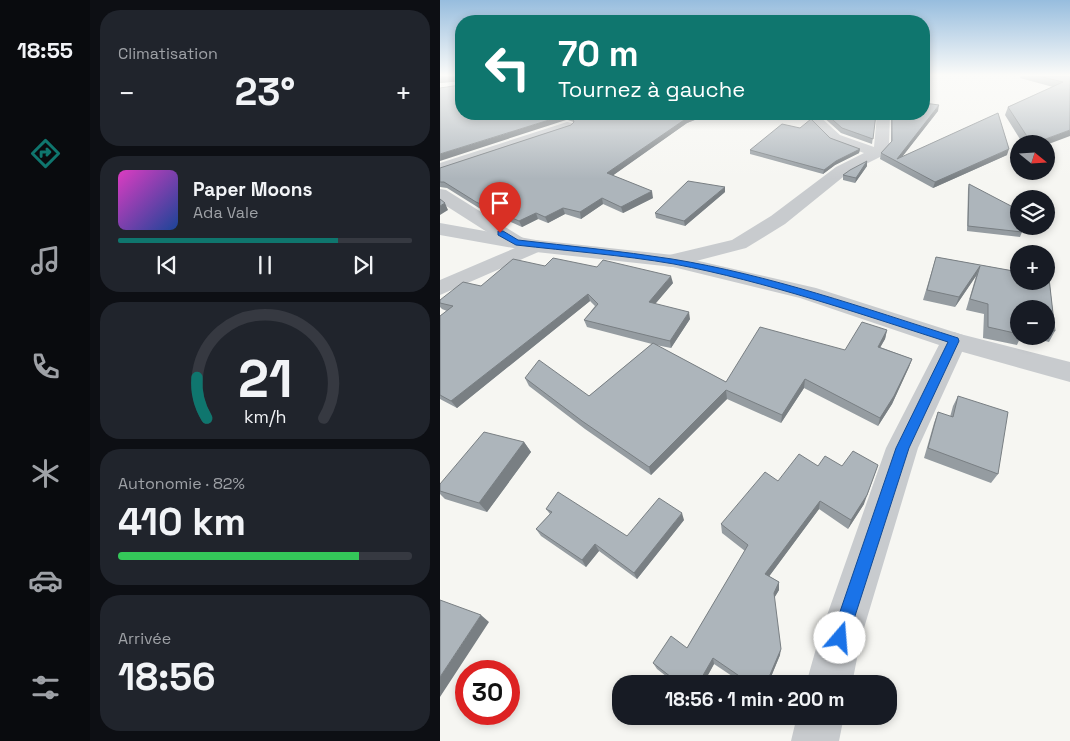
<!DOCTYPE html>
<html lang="fr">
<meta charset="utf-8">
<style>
body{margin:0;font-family:"Space Grotesk",sans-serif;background:#20242c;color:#f1f3f6;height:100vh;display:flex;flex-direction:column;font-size:19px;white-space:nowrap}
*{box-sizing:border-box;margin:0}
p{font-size:16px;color:#9ea1a6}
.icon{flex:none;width:28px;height:28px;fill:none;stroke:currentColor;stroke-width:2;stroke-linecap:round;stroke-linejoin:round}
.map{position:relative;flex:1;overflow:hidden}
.details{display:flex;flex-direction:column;gap:10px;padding:10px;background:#0d0f14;width:350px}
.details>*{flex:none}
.banner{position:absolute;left:15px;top:15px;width:475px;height:105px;border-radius:20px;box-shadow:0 2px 8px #0003;background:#0f766e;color:#fff;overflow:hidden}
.needle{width:32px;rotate:108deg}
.buttons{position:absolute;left:570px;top:135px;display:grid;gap:10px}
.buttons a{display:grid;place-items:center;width:45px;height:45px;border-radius:50%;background:#171b24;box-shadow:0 2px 8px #0003;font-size:25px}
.speed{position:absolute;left:15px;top:660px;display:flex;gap:10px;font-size:25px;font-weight:700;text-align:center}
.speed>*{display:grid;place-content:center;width:65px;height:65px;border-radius:50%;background:#171b24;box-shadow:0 2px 8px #0003;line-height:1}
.speed .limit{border:8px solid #d22;background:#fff;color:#111}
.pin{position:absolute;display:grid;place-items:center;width:42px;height:42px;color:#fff;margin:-51px -21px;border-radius:50% 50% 50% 0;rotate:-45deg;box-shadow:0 0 5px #0007}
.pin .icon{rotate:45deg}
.me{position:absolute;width:55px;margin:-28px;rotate:18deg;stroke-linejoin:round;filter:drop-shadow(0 0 4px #0008)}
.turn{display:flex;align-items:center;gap:18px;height:105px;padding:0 20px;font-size:22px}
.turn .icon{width:65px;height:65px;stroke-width:2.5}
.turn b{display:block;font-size:35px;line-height:42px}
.big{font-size:38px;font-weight:700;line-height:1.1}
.details .tile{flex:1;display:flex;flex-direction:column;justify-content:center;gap:8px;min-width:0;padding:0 18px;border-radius:20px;background:#20242c}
.details .dial{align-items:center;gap:0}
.dial svg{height:130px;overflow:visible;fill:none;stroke:#363941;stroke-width:7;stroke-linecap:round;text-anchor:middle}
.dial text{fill:#f1f3f6;stroke:none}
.song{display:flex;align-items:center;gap:15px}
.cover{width:60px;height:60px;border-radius:8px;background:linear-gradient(135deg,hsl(310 70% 55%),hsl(220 70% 35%))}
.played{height:5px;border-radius:2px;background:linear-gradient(90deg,#0f766e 75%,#363941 75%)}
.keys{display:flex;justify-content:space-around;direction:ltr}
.heat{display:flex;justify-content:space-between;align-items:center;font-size:28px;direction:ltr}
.charge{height:8px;border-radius:4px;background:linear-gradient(90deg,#34c759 82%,#363941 0)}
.trip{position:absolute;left:172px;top:675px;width:285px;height:50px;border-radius:20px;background:#171b24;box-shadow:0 2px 8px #0003;font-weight:700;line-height:50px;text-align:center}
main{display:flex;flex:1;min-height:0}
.tabs{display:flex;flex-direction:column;width:90px;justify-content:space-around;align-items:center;background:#090b0e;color:#9ea1a6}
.tabs .icon{width:35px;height:35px}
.tabs .selected{color:#0f766e}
.tabs b{font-size:22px;color:#f1f3f6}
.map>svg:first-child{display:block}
</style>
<main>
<nav class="tabs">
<b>18:55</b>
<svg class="icon selected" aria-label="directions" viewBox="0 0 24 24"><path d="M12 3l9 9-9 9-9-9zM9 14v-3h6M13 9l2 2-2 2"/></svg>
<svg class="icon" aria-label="music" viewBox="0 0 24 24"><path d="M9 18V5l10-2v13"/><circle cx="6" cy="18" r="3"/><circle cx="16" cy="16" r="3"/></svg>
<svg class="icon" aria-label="phone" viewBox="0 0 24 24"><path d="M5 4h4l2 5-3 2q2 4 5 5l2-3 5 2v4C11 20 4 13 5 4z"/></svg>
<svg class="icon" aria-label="climate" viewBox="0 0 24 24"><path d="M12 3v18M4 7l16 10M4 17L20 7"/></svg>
<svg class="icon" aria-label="car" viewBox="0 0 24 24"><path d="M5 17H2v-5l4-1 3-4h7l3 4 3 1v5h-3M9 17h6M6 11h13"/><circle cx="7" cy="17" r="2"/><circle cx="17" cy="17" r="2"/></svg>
<svg class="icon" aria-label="filters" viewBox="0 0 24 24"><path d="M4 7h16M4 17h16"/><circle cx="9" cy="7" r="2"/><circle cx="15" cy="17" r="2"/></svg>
</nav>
<section class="details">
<div class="tile"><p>Climatisation</p>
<div class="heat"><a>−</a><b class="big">23°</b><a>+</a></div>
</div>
<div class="tile">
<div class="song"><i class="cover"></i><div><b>Paper Moons</b><p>Ada Vale</p></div></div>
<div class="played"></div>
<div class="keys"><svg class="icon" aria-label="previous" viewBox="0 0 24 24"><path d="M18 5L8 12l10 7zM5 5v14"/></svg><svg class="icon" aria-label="pause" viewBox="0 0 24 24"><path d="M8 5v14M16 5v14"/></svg><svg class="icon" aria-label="next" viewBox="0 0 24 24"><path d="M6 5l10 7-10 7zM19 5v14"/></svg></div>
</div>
<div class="tile dial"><svg viewBox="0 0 100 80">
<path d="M14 69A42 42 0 1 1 86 69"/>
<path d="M14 69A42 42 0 0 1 8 44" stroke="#0f766e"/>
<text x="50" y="56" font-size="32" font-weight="700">21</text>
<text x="50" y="72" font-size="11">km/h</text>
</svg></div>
<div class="tile"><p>Autonomie · 82%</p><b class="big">410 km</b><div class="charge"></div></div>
<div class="tile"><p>Arrivée</p><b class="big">18:56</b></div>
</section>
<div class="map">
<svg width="630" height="741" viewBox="0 0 630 741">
<rect width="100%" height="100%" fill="#f6f6f2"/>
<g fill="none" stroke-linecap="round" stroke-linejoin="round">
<path fill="#c8cbce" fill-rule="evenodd" d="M364,114H377L400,135L434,147L437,114H450L449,147L442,156L408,173L345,224L306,248L233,267L225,266L222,261L225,256L292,240L331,216L396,167L424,153L390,141Z
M127,122L132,123L134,126L132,129L0,173V163Z
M0,189L6,190L83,238L85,243L96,240L103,242L106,246L103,250L0,295V280L75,248L69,246L0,202Z
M514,332L523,335L527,341L478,448L421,638L412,684H366L379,638L446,448L501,341L505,335Z
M357,716H404L399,741H351Z"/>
<path fill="#c8cbce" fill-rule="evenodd" d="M0,223L96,240L233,255L376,288L520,334L630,362V382L505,347L360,298L233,267L96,252L0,235Z"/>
</g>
<path fill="#959ca1" d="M0,76H21L270,114L247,123L173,175L213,198L183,213L163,204L141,219L125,214L108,223L98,219L82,227L39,208L7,188L0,187V168L131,125L134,122L20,85L21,81L0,83Z
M581,76H630L606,144H583L565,115L568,107L613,87L580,78Z
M498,111L462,157L567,155L493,188L440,159L441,153L451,142V114H484Z
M381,114H436L432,144L401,133L381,115Z
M420,149L419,153L395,165L383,174L310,154V150Z
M427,161V166L415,183L403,180V175Z
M529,184L582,232L580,237L527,231L528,189Z
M285,192L245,226L216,218L215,213Z
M496,257L579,272V281H606V277L609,278L615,331L609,342L585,336H606V309H579V336H581L577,345L543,338L544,314L526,310L536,276L515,307L483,300Z
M105,266L233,283L215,304L250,319L231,348L216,345L286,382L405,350L447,330L445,339L440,347L472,359L469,367L452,404L438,426L364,388L341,423L287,399L211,475L145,429L89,386L85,378L149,396L212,344L147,327L144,320L155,306L150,301L17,408L0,399V316L7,311L2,309L0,307V300L41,286Z
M518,396L558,474L551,483L484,458L494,423L498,412L510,417L513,406Z
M84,442L91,452L47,512L5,499L0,494V484Z
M338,481L424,504L408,529L379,509L329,576L339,582V590L334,598L340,655L328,684H304L274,664L263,684H236L217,669L213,663L247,648L305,551L282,533L281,524Z
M106,509L187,536L244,520L197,579L159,551L146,567L101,536L96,529L110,514Z"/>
<path fill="#797f83" d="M19,76L21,81L0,83V78Z
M499,105L498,111L458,162L457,159Z
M257,114H270L247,123L168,179L167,173L247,118Z
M125,115L126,120L0,161V154Z
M630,130V136L606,145V144H592Z
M420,149L419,153L395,165L383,174L384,170L396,161Z
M569,149L567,155L493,188L495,182Z
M427,161V166L415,183L416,178Z
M285,187V192L245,226L244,221Z
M212,191L213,198L183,213L181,207Z
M162,198L163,204L141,219L140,212Z
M5,203L8,210L0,215V206Z
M123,208L125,214L108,223L105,217Z
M96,213L98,219L82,227L79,221Z
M540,266L536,276L515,307L519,297Z
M231,276L233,283L210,310L209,302Z
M148,294L150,301L17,408L11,401Z
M249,312L250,319L231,348L230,341Z
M447,330L445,339L436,355L438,347Z
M472,359L469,367L452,404L438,426L440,418Z
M365,379L364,388L341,423L342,415Z
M286,390L287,399L211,475L209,467Z
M84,442L91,452L47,512L39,503Z
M438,465L424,504L408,529L411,520Z
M380,501L379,509L325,582V574Z
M242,513L244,520L197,579L194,573Z
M155,544L159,551L146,567L142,560Z
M339,582V590L333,600L334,593Z
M41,615L49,622L0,697V677Z
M341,649L340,655L328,684H326Z
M273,658L274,664L263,684H258Z"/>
<path fill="#adb5bb" stroke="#797f83" d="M0,76H21V114H257L247,118L167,173L212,191L181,207L162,198L140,212L123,208L105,217L96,213L79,221L36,202L4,182H0V168L131,125L134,122L132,117L125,115L0,154V88L20,85L21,78L19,76L0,78Z
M598,76H630V130L592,144L568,107L623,82Z
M484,103L499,105L457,159L558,113L569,149L495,182L441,153L452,141V114H484Z
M386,114H436L433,139L402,128Z
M371,119L390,138L420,149L396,161L384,170L310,150L342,124L360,128Z
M427,161L416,178L403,175L410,170Z
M248,181L285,187L244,221L215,213Z
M529,184L571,206L579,224V226H580L582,232L528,226Z
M0,199L5,203L0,206Z
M496,257L579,272V281H606V277L609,278L615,331L606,329V309H579V334L548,327V304L530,299L540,266L519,297L487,290Z
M113,258L157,267L163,260L231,276L209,302L249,312L230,341L144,320L158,304L148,294L11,401L0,395V316L13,306L0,303V300L23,282L41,286L73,259L105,266Z
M422,322L447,330L438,347L472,359L454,396L440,418L365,379L342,415L286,390L209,467L142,421L85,378L99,360L149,396L213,343L286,382L320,327L405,350Z
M518,396L568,412L558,474L488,448L498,412L513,417Z
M44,432L84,442L39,503L0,491V484Z
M413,451L438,465L427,495L411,520L380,501L325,574L339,582L334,593L341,649L326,684H311L273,658L258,684H240L213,663L231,636L247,648L308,545L281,524L325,472L338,481L359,454L378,466L385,456L402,466Z
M118,492L187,536L219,498L242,513L194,573L155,544L142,560L96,529L112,512L106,509Z
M0,600L41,615L0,677Z"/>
<linearGradient id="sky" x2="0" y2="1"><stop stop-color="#97bdde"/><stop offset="0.42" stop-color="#fbfbf9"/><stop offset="1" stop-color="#fbfbf9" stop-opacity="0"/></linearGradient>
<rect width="630" height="179" fill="url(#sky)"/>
<path fill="#1a73e8" stroke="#114b97" d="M58,231H63L78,240C129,246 181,251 232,259C330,275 424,308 518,338L519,341L469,448L406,644L400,646L394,644L391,638L456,448L508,342C417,313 328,282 234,264C182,255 128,251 76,245L58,235Z"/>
</svg>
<div class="buttons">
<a><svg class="needle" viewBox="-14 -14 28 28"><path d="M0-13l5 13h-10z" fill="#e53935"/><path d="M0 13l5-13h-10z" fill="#9ea1a6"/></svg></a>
<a><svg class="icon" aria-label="layers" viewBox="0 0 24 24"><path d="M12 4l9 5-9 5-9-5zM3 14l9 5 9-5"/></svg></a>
<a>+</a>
<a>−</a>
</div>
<div class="speed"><div class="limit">30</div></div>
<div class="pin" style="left:60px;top:233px;background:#d93025"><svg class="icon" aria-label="arrive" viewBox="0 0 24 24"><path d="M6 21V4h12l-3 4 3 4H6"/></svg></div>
<svg class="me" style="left:400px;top:638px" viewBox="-20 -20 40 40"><circle r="19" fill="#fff"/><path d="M0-13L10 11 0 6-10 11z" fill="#1a73e8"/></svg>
<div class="trip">18:56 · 1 min · 200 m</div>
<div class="banner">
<div class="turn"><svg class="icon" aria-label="left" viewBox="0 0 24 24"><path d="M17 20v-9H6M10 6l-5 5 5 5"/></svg><div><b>70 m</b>Tournez à gauche</div></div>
</div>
</div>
</main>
